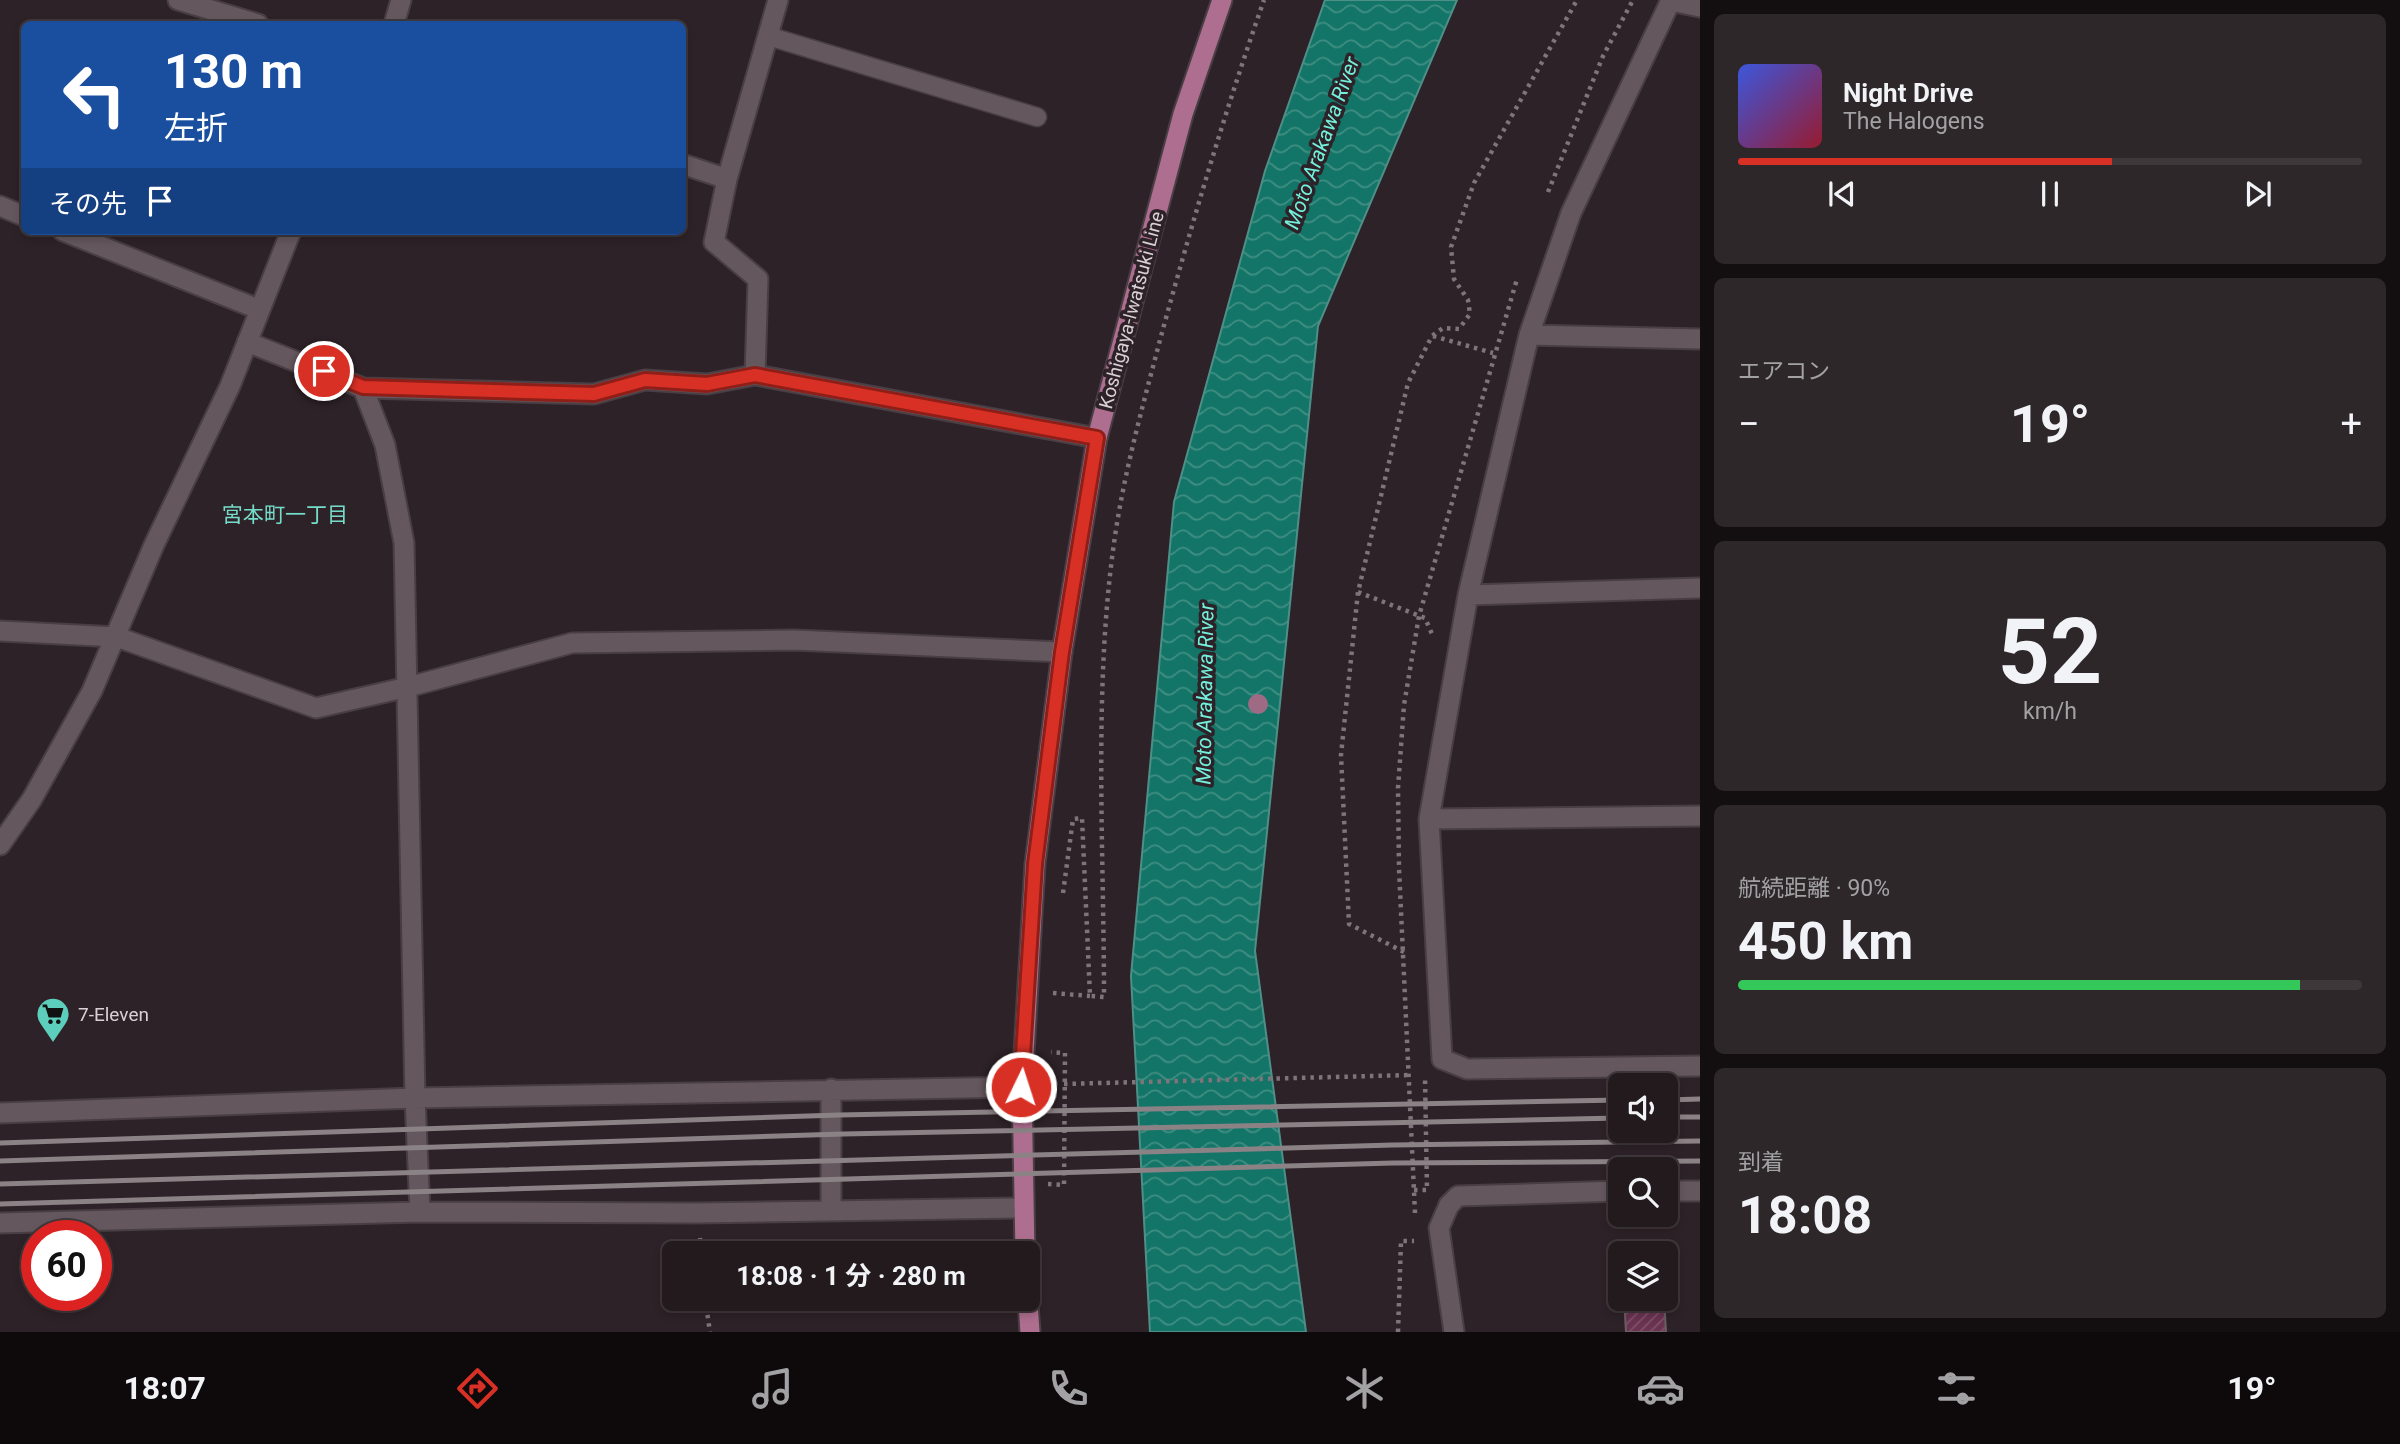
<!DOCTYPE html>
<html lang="ja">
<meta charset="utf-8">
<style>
body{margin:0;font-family:Roboto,"Noto Sans JP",sans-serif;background:#2e272a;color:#f1f3f6;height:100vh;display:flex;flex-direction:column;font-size:26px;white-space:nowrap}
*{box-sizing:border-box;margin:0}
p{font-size:23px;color:#a2a1a4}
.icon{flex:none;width:38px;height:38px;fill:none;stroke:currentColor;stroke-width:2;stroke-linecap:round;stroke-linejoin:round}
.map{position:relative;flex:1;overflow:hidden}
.drawer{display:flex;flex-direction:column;gap:14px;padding:14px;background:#130e10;width:700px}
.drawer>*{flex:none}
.guide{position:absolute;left:21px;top:21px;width:665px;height:214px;border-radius:10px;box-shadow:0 4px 10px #0003,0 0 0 2px #3f383b;background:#1a4fa0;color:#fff;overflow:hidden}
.tools{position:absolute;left:1608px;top:1073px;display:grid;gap:14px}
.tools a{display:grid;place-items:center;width:70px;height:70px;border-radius:10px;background:#221a1d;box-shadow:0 4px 10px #0003,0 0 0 2px #3f383b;font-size:35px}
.speed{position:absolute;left:21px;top:1220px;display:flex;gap:14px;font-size:35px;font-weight:700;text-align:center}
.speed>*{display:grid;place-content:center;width:91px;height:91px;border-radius:50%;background:#221a1d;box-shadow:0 4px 10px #0003,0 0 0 2px #3f383b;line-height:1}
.speed .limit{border:10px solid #d22;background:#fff;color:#111}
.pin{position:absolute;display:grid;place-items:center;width:60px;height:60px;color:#fff;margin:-30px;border:4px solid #fff;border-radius:50%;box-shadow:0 2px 7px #0007}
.me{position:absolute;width:77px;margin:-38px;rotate:4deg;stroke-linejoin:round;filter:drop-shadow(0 0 5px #0008)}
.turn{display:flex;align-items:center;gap:24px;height:147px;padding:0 28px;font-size:32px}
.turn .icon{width:91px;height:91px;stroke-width:2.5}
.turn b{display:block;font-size:49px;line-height:60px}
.then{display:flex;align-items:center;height:66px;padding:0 28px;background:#0003;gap:14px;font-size:26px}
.big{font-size:52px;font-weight:700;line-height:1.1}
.drawer .tile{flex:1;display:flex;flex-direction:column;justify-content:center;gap:10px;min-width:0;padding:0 24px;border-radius:10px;background:#2e272a}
.drawer .dial{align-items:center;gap:0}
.dial b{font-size:91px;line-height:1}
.song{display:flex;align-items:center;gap:21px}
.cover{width:84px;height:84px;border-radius:10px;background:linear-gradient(135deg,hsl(230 70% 55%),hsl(350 70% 35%))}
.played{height:7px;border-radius:4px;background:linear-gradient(90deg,#d93025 60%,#3f383b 60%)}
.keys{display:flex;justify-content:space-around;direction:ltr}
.heat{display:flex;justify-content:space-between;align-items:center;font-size:38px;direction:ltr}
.charge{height:10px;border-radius:5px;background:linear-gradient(90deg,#34c759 90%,#3f383b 0)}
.trip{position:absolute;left:662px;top:1241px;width:378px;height:70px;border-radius:10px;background:#221a1d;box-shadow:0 4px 10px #0003,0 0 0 2px #3f383b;font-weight:700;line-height:70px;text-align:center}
.tab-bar{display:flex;height:112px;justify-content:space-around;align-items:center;background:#0e0a0c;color:#a2a1a4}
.tab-bar .icon{width:49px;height:49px}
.tab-bar .current{color:#d93025}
.tab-bar b{font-size:32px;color:#f1f3f6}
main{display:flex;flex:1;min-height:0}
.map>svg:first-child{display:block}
</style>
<main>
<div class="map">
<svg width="1700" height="1332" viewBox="0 0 1700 1332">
<defs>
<pattern id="water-waves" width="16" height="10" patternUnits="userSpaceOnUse" patternTransform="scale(1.75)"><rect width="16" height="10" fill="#137567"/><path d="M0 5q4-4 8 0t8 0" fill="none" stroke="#408e83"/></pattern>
<pattern id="building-hatch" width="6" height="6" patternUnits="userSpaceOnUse" patternTransform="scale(1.75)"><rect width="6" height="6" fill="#6a3351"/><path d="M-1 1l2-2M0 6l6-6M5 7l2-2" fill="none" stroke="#7f5069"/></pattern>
</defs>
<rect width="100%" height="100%" fill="#2d2227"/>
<path fill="url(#water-waves)" stroke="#4e9088" stroke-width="2" d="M1325,0H1457L1318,326L1255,951L1306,1332H1150L1131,976L1174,502L1265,171Z"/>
<path fill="url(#building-hatch)" stroke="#6b5e64" stroke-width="2" d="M1624,1298H1664L1666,1332H1626Z"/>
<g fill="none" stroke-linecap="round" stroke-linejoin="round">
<defs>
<path id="service" d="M768,36L1037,117"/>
<path id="minor" d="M178,0L258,24
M1671,0L1571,213L1529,335L1468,595L1429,819L1442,1059L1467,1069L1700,1066
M394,24L401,0
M682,164L727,179
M0,206L24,216
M63,231L258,309
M1529,335L1700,339
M247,342L363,388L594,394L645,380L707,384L755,375L1097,438
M755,375L758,279L714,242L727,179L778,0
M363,388L385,445L404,543L415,1098L420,1212
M1468,595L1700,588
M0,631L117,637L316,708L408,687L572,643L794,640L1062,652
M1429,819L1700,816
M0,845L32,799L92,691L154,545L230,386L291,231
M831,1089V1211
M0,1113L415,1098L1022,1087
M1449,1205L1439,1228L1454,1332
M0,1223L420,1212L697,1213L1022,1208"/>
<path id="tertiary" d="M1671,1L1700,7
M1666,1191H1700
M1449,1205L1458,1196L1620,1191"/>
<path id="primary" d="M1025,1253L1022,1087L1035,864L1062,652L1097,438L1183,114L1222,0
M1027,1289L1030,1332"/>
</defs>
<use href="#service" stroke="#483e43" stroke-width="21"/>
<use href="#minor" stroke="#483e43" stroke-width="23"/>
<use href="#tertiary" stroke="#483e43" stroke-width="23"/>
<use href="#primary" stroke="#483e43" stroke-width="23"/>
<path stroke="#7e7479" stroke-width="4.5" stroke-dasharray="3.5 5" stroke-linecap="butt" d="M1548,192L1603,56L1633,0
M1433,336L1493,353
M1358,592L1425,618L1432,634
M1063,893L1073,819L1082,818L1090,996L1104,997C1104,846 1093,685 1115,536C1125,469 1143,405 1160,340C1191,226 1225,111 1264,0
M1404,952L1349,924L1341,755L1358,592L1408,383L1432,336L1443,328L1459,329L1470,314L1468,300L1454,279L1451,247L1474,183L1577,0
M1053,993L1090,996
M1064,1084L1411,1075
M1048,1184L1064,1185L1065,1053L1051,1052
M1414,1190H1427L1425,1078
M1415,1213L1399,868L1398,788L1404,705L1419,616L1517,279
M700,1238L701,1253
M705,1298L710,1332
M1398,1332L1401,1241H1414"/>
<use href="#service" stroke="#64575d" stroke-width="18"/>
<use href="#minor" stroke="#64575d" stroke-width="19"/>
<use href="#tertiary" stroke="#64575d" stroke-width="19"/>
<use href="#primary" stroke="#ae6e8f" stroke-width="19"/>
<path stroke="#8b8286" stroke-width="5" d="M1666,1100L1700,1099
M1666,1117H1700
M0,1143L839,1115L1620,1100
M0,1161L843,1134L1620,1118
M0,1184L1393,1145L1700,1141
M0,1204L1393,1163L1700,1161"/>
</g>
<circle fill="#9e6a84" cx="1258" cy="704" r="10"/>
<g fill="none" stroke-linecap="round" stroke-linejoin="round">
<defs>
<path id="route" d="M324,371L363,387L594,394L645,380L707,384L755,375L1097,438L1062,652L1035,864L1021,1087"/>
</defs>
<use href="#route" stroke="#8d1f18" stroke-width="18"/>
<use href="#route" stroke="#d93025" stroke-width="12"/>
</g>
<defs>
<symbol id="supermarket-pin" viewBox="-11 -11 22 30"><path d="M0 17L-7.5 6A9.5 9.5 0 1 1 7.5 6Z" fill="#5ccebb" stroke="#2d2227"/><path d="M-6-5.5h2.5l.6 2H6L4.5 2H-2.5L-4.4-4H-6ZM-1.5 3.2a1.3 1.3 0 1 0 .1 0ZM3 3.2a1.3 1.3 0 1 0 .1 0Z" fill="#111"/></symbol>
</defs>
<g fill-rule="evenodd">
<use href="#supermarket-pin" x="34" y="995" width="38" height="52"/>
</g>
<g text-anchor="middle" stroke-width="7" stroke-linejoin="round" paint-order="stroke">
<g font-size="19" fill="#d8d0d4" stroke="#2d2227">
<text transform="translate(1131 310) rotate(-75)" y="7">Koshigaya-Iwatsuki Line</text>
</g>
<g font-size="19" fill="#d8d0d4" stroke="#2d2227" text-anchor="start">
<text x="78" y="1021">7-Eleven</text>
</g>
<g font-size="21" font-style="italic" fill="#73f0db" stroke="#2d2227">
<text transform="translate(1322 143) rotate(-70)" y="7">Moto Arakawa River</text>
<text transform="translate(1205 694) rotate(-89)" y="7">Moto Arakawa River</text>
</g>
<g font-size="21" fill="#76dcca" stroke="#2d2227">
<text x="285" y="522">宮本町一丁目</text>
</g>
</g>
</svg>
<div class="tools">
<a><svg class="icon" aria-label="sound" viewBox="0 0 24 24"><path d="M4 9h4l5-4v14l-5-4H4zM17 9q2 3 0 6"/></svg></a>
<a><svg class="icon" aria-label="search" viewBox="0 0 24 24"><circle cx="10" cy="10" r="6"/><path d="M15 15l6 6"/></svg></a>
<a><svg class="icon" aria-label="layers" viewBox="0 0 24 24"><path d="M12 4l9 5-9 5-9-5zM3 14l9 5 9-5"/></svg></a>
</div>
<div class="speed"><div class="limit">60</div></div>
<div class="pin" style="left:324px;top:371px;background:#d93025"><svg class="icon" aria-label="arrive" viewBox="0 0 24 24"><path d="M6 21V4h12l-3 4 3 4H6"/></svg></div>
<svg class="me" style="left:1021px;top:1087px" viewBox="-20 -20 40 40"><circle r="17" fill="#d93025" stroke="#fff" stroke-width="3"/><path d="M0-11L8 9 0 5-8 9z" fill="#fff"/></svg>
<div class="trip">18:08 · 1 分 · 280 m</div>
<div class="guide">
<div class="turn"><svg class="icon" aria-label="left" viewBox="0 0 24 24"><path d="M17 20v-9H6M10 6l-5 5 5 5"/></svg><div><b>130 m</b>左折</div></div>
<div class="then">その先<svg class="icon" aria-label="arrive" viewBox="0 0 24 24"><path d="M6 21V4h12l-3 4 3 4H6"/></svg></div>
</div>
</div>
<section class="drawer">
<div class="tile">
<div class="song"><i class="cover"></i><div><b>Night Drive</b><p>The Halogens</p></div></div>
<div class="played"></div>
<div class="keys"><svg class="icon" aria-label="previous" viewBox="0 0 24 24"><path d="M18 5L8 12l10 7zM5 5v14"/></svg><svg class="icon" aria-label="pause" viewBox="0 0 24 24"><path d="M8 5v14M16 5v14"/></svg><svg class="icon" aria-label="next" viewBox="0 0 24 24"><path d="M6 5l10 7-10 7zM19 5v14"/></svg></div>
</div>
<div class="tile"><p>エアコン</p>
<div class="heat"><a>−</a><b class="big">19°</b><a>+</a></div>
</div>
<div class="tile dial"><b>52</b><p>km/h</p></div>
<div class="tile"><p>航続距離 · 90%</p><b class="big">450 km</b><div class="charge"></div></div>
<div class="tile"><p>到着</p><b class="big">18:08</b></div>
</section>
</main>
<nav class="tab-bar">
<b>18:07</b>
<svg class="icon current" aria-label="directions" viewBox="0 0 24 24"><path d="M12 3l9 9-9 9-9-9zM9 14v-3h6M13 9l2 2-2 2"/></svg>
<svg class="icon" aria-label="music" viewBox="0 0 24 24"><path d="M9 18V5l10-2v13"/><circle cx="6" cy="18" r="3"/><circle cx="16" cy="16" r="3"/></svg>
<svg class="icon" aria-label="phone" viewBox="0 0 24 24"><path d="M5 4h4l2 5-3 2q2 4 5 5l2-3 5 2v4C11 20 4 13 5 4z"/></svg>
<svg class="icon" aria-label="climate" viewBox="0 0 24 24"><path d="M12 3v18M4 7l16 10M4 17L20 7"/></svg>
<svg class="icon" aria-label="car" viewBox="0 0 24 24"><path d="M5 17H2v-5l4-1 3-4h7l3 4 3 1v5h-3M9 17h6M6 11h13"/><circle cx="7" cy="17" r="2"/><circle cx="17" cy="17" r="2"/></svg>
<svg class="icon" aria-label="filters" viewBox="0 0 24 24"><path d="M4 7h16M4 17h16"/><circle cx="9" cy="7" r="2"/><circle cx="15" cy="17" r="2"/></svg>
<b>19°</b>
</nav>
